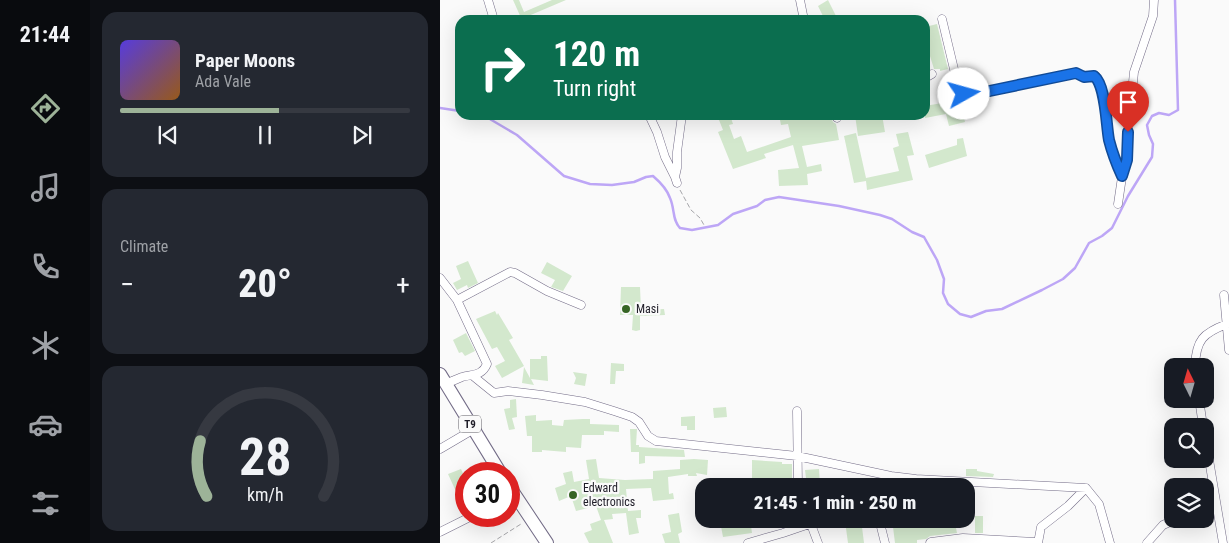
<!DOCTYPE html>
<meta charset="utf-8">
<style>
body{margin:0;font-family:"Roboto Condensed",sans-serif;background:#242831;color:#f1f3f6;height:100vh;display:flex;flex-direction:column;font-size:19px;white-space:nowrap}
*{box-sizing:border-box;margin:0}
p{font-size:16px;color:#9ea1a6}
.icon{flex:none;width:28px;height:28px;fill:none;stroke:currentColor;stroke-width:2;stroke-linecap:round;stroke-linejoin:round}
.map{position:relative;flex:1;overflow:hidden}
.details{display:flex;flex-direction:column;gap:12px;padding:12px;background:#0d0f14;width:350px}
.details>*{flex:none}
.hud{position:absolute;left:15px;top:15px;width:475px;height:105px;border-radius:15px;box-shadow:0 5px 20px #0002;background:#0b6e4f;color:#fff;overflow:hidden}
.needle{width:32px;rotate:355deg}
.buttons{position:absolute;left:724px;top:358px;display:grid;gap:10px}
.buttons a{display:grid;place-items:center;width:50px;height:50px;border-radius:10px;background:#171b24;box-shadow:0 5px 20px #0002;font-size:25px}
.speed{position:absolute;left:15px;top:462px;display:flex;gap:10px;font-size:25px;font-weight:700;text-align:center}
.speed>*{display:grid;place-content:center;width:65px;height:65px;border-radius:50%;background:#171b24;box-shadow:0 5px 20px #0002;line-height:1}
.speed .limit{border:8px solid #d22;background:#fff;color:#111}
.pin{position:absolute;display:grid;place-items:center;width:42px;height:42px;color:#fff;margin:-51px -21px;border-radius:50% 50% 50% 0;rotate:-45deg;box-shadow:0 0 5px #0007}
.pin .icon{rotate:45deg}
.me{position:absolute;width:55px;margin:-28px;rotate:83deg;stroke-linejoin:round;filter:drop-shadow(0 0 4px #0008)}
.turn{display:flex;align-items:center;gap:18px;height:105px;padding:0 15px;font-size:22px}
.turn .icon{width:65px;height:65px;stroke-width:2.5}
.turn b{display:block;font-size:35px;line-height:42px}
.big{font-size:38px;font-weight:800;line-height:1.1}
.details .card{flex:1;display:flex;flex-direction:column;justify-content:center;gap:8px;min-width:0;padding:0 18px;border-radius:15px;background:#242831}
.details .dial{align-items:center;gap:0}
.dial svg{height:130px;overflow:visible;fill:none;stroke:#363941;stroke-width:7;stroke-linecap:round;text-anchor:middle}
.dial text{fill:#f1f3f6;stroke:none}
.song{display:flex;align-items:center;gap:15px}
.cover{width:60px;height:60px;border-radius:8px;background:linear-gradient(135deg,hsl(250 70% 55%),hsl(30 70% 35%))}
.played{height:5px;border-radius:2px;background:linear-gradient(90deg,#9db398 55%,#363941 55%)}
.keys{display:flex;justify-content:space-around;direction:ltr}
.heat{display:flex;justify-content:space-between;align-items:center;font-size:28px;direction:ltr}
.trip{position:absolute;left:255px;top:478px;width:280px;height:50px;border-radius:15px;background:#171b24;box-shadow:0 5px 20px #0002;font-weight:800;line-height:50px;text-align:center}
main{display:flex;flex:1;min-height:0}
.dock{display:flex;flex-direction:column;width:90px;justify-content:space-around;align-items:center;background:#090b0e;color:#9ea1a6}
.dock .icon{width:35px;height:35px}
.dock .current{color:#9db398}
.dock b{font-size:22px;color:#f1f3f6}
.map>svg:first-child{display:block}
</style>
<main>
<nav class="dock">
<b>21:44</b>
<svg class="icon current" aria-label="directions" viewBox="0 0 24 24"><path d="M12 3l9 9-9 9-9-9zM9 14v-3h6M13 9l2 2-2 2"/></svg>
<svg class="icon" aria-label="music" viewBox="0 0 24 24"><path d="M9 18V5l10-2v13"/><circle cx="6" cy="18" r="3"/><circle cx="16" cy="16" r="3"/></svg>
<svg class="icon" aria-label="phone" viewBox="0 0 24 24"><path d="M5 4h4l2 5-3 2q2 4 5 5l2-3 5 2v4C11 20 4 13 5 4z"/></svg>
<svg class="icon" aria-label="climate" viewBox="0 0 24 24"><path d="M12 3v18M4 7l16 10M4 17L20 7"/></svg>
<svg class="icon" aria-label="car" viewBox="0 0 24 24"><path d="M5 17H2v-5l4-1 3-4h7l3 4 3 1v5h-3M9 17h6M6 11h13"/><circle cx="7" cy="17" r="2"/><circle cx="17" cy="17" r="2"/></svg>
<svg class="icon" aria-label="filters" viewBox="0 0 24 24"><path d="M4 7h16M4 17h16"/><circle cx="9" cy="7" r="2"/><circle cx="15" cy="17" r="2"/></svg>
</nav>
<section class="details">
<div class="card">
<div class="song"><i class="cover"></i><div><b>Paper Moons</b><p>Ada Vale</p></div></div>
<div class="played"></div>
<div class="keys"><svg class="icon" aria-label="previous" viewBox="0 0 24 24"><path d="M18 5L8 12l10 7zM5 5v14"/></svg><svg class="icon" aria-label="pause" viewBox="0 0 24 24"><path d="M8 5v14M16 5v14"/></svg><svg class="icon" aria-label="next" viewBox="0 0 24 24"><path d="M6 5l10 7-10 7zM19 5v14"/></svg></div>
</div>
<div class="card"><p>Climate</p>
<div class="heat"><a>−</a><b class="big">20°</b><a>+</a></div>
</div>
<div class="card dial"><svg viewBox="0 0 100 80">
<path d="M14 69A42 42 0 1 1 86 69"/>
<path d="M14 69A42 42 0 0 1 10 35" stroke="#9db398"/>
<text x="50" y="56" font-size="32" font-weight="700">28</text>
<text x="50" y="72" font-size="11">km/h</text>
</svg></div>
</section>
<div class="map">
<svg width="789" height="543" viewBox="0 0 789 543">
<rect width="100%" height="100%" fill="#fafafa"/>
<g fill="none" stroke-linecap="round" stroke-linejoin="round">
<path stroke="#bda6f6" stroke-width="2.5" d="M0,108L20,111
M43,115L77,135L124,176L150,184L172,185L194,182L206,177L213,176C220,182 227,189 230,198C235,209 232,220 240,228L252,230L278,225L293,214L317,206L325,200L339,197L399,206L440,215L452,219L472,232L484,237L497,260L504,279L503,293L508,304L520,314L531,317L546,311L562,309L602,290L623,279L635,268L649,243L662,236L672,228L688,196L712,157L713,144L709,135L707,125L712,116L719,113L729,115L738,110L735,0"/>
</g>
<path fill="#d3e8cd" d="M73,0H79L84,12L112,0H126L86,17V19L83,20H82Z
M388,0L398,20H385L378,6Z
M497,24L508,69L500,71V69H494L485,40V27Z
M519,100L525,122L509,126L506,114L485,118V106Z
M277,115H290L293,124L289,125L294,139L301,136L307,152L351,137L348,124L341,125L339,115H390L393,122L396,124L399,140L362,146L367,167L381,164L382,171L367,174L368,185L339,186L338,170L359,168L353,145L324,154L326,158L293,169L278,132L283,130Z
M415,115H442L445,132L418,136Z
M468,132L474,155L467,156L473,180L427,190L426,181L414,183L404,136L416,133L426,178L459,171L453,148L459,146L456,134Z
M523,138L527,156L489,168L485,155L517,145V139Z
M28,261L38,283L28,288L27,285L17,290L13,283L21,279L16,266Z
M107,262L132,276L123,291L111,287L115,280L101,273Z
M181,287H200L201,310L224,309L225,315L200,316V330L196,331L192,330L193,315H180Z
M55,311L57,315L58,313L73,338L69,340L84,366L62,378L55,366L65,361L57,347L52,349L36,319Z
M26,333L35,351L25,356L22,352L19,353L13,340Z
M101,356H107L108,381L91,379L94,385L82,383L84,367L90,378V359H101Z
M171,363L184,364V371H176L175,384H170Z
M133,372L147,374L145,386L134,384L136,378Z
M76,399L77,417L72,418L75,429L69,430L64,409L70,408V400Z
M286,407L287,417L274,418L273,408Z
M96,415V421L112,420V425L123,426L124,420L143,419H150V424L179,425V432L164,431V435H142L141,448L126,447V452L102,450V452H92V436H87L85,416Z
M255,416V430H247V426H241V417Z
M190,429H197L196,445H199V447L244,450L245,457L205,456V463L199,464V452H191Z
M156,459L159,478L185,480L213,479V471L240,469V460L254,459L268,460L267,475L256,473L257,476H248V474L228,477L229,494L233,493L234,499L213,501L211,488L186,489L188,511L201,510V518H196L199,533L189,535L186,513L172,514L173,519L164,520L173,543H149L144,533L152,530L150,524L161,520L156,506L136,511L131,496L119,501L115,488L126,484L123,473L132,471L134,482L149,479L146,460Z
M312,460L342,462V464H352V486H295V480H312Z
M21,469L26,480V495L19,498L8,474Z
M379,469L380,486H367L365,470Z
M526,469H537V471L554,474L553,477L526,476Z
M425,478L448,481L447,486H425Z
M239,513L242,532L238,534L240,543H225L222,534L231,532L228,515Z
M535,516H543V533H535Z
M295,519H310L312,533L283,537L280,521Z
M421,519L424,543H408L405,521Z
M452,519H512V521L517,520L519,528H516L517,533L490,536L486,539L477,540V543H455Z"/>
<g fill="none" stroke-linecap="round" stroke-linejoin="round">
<defs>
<path id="minor" d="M48,0L54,20
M360,0L364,20
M502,19L519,90L524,94L529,95L636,73L644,77L656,76L663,95L669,139L682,177
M485,78L492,74
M209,115L217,132L225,157L235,177
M396,115L397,118
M237,183L235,177L237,168V152L242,115
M678,204L682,177L687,160L688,132L694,72L713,16L714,0
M0,278L17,300L47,364C42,376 33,374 22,377C17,379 12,381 6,384
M784,295L789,350
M17,300L70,272L75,273L107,291L141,305
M755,366C756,340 763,333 787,324
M33,376L54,393L68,391L102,395L145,402L174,411L192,417L199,422L208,436L216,441L357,456L451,476L476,479L646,488L659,504L670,543
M759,399L763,426
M357,411L358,486
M765,436L783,543
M0,449L34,429
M765,503L775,497
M369,519L378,543
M439,519L445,543
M0,532L32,516
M308,543L343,533L384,519
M598,543L601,527L628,506L646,488
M707,543L723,525L737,519"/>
<path id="tertiary" d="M491,543L523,539L596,543"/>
<path id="trunk" d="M0,374L61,474
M69,486L107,543"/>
</defs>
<use href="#minor" stroke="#736c87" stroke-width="9"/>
<use href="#tertiary" stroke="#736c87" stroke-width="11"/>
<use href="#trunk" stroke="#736c87" stroke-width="14"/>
<path stroke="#a6a6aa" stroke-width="1" stroke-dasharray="5 2.5" stroke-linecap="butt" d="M240,190L251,210L260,218L264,225
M51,543L81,524"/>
<use href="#minor" stroke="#fff" stroke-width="8"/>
<use href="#tertiary" stroke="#fff" stroke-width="10"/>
<use href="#trunk" stroke="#fff" stroke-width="12"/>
</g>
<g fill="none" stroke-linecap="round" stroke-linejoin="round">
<defs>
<path id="route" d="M524,94L530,95L636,73L644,77L654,76C666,85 666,125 669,140C672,152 677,165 682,176L687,160L688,132"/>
</defs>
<use href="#route" stroke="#114b97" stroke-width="12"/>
<use href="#route" stroke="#1a73e8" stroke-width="9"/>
</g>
<g fill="#366524" stroke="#fafafa" stroke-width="2">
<circle cx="186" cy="309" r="5"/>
<circle cx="133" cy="495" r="5"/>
</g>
<g text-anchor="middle" stroke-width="4.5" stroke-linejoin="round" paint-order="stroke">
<rect fill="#fafafa" stroke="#605f66" stroke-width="1" x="19" y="415.5" width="22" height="17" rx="4"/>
<g font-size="11" font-weight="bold" fill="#1e1c27">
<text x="30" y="428">T9</text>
</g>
<g font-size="12" fill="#1e1c27" stroke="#fafafa" text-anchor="start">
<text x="196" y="313">Masi</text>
<text x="143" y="492">Edward<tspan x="143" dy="14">electronics</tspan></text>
</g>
</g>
</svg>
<div class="buttons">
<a><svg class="needle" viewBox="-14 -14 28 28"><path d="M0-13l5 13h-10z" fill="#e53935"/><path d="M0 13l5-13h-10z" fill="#9ea1a6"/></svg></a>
<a><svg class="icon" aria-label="search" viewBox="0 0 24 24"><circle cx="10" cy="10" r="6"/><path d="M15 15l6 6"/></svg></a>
<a><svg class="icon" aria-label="layers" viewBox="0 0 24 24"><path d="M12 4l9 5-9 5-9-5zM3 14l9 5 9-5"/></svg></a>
</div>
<div class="speed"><div class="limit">30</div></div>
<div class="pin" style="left:688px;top:132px;background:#d93025"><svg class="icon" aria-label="arrive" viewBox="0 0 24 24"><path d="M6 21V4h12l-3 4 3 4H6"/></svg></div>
<svg class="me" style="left:524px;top:94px" viewBox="-20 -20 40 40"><circle r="19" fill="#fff"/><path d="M0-13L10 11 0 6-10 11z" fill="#1a73e8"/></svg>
<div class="trip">21:45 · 1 min · 250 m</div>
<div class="hud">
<div class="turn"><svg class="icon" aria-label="right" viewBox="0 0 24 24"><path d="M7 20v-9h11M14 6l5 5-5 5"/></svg><div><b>120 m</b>Turn right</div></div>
</div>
</div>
</main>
